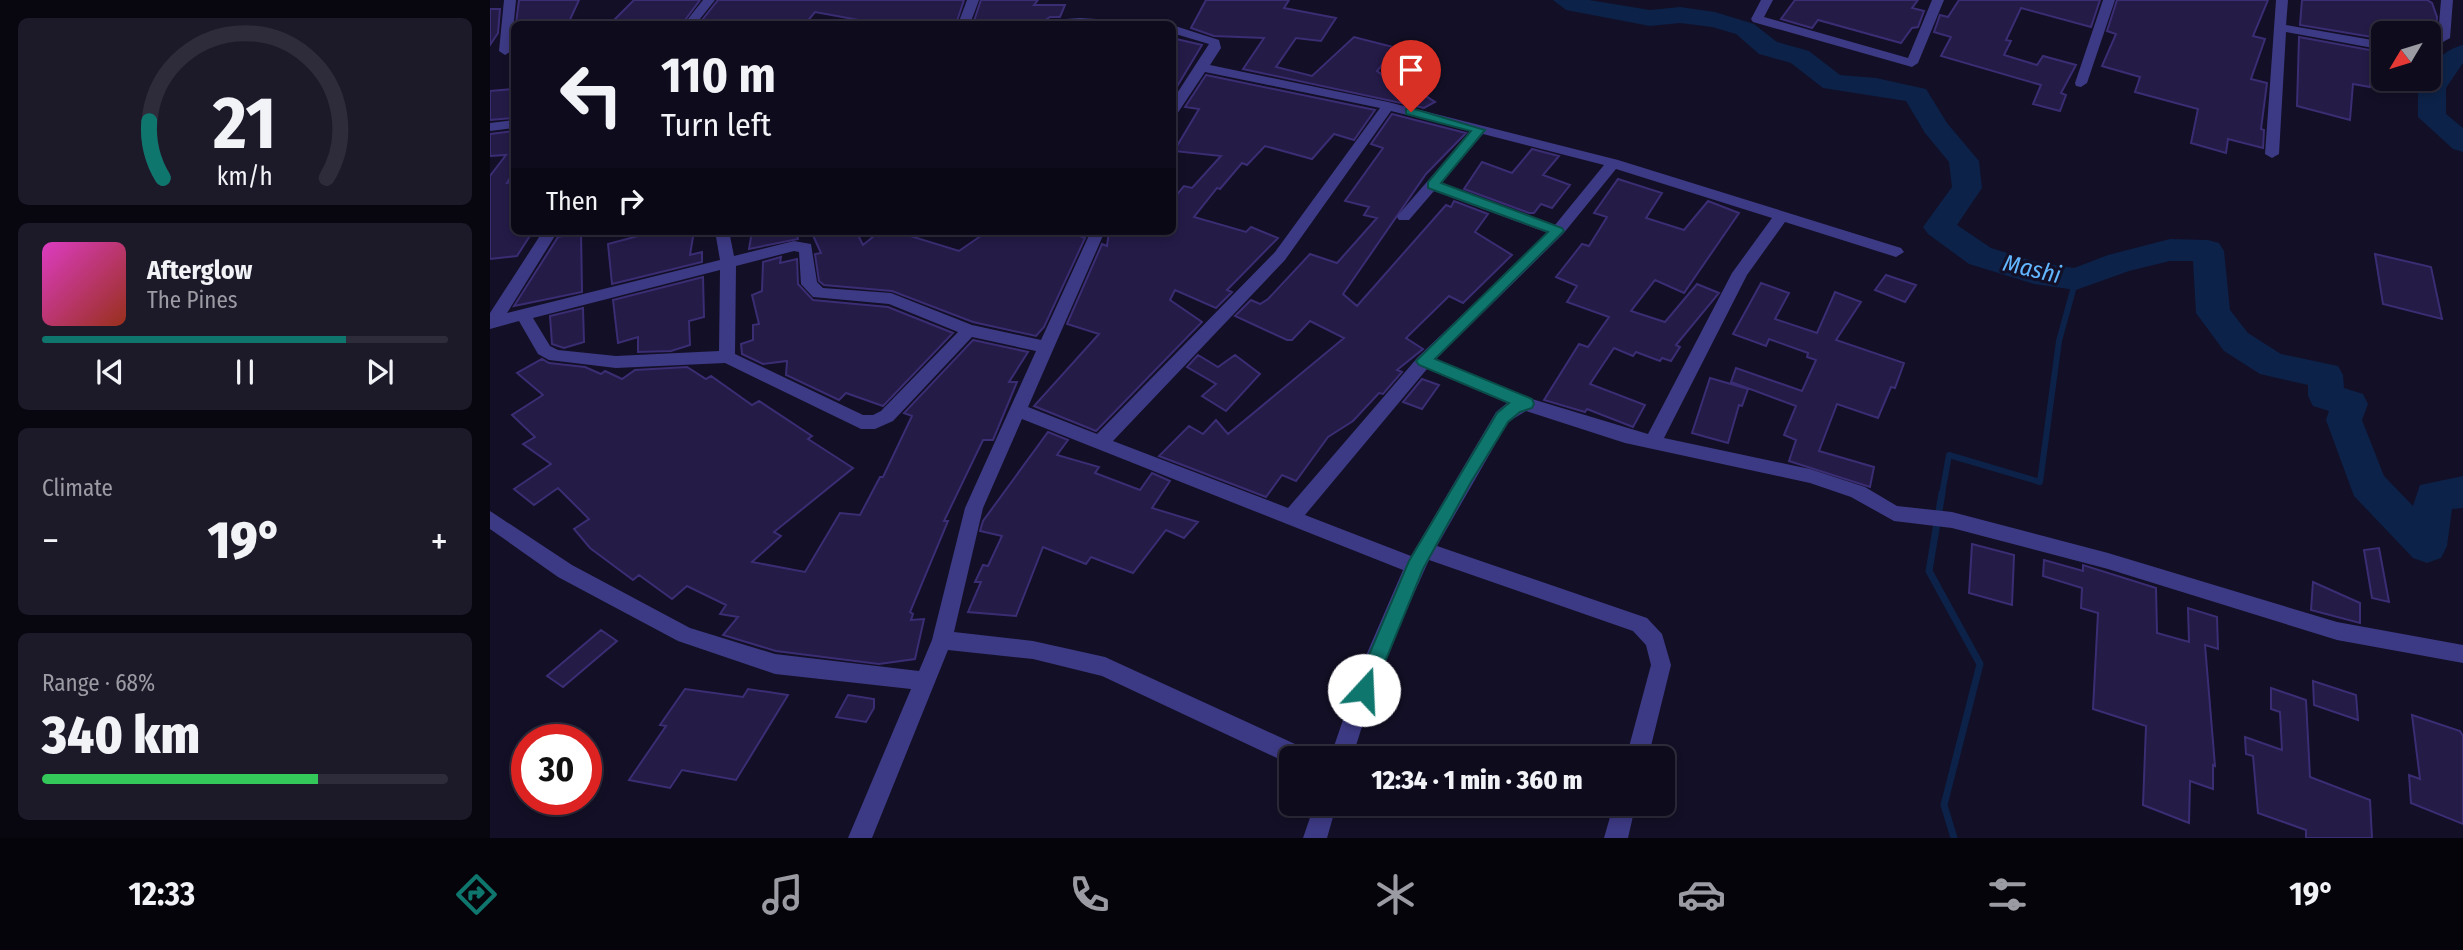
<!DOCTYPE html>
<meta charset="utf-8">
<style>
body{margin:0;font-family:"Fira Sans Condensed",sans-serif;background:#1c1929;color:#f1f3f6;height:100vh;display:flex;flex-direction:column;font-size:26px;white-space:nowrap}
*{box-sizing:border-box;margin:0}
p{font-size:23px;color:#9b9ba3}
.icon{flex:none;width:38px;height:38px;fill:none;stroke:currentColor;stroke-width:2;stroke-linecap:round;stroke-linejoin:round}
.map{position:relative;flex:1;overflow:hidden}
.details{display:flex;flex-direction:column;gap:18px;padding:18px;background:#08060f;width:490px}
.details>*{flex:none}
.banner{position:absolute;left:21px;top:21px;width:665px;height:214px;border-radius:10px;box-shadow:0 4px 10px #0003,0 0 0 2px #2e2b3b;background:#0e0b1c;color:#f1f3f6;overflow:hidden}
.needle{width:46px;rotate:232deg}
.fabs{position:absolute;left:1881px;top:21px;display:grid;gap:14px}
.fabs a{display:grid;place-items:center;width:70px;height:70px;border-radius:10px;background:#0e0b1c;box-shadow:0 4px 10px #0003,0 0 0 2px #2e2b3b;font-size:35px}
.speed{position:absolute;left:21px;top:724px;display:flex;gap:14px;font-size:35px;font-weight:700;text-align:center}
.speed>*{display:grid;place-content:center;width:91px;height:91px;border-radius:50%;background:#0e0b1c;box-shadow:0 4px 10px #0003,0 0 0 2px #2e2b3b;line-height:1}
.speed .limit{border:10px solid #d22;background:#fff;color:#111}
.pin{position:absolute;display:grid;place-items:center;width:60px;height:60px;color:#fff;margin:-72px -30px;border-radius:50% 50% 50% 0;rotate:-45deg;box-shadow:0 0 7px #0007}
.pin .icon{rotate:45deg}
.me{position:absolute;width:77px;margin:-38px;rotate:20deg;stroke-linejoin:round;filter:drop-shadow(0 0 5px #0008)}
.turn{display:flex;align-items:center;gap:24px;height:147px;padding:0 35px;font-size:32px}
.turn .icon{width:91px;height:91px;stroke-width:2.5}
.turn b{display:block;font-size:49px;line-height:60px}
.then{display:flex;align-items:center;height:66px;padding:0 35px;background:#0003;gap:14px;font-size:26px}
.big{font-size:52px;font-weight:800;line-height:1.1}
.details .widget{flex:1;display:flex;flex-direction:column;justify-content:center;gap:10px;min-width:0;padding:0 24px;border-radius:10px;background:#1c1929}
.details .dial{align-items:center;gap:0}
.dial svg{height:182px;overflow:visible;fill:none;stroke:#2e2b3b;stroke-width:7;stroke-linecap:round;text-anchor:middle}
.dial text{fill:#f1f3f6;stroke:none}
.song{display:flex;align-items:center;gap:21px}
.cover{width:84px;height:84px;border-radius:10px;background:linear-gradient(135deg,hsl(310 70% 55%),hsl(10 70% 35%))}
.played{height:7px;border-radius:4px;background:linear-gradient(90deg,#0f766e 75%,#2e2b3b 75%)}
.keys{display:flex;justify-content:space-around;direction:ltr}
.heat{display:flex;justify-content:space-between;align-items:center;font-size:38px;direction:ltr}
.charge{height:10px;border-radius:5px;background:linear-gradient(90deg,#34c759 68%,#2e2b3b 0)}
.trip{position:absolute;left:789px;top:746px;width:396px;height:70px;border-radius:10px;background:#0e0b1c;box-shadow:0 4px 10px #0003,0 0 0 2px #2e2b3b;font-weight:800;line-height:70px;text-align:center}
.tab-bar{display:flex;height:112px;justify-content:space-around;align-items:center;background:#06040b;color:#9b9ba3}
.tab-bar .icon{width:49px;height:49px}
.tab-bar .selected{color:#0f766e}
.tab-bar b{font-size:32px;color:#f1f3f6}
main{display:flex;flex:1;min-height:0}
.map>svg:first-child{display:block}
</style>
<main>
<section class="details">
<div class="widget dial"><svg viewBox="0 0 100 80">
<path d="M14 69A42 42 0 1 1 86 69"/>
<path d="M14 69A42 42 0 0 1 8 44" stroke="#0f766e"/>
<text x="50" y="56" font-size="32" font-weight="700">21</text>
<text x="50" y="72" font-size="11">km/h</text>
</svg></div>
<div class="widget">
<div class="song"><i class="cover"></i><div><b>Afterglow</b><p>The Pines</p></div></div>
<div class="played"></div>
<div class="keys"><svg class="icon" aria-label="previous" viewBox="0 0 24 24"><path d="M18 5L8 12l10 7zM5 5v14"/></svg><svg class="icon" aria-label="pause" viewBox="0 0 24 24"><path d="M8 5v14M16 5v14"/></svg><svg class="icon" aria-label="next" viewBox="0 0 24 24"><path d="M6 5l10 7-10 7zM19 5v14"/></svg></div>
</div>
<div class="widget"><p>Climate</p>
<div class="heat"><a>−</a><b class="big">19°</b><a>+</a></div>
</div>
<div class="widget"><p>Range · 68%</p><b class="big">340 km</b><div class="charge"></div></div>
</section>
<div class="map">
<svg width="1973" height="838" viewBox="0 0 1973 838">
<rect width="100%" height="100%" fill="#130f26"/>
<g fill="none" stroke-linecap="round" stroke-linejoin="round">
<path stroke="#0c2248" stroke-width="6" d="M1452,494L1459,455L1550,482L1569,341L1586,279"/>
<path stroke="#0c2248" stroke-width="7" d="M1452,493L1439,571L1490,664L1454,805L1464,838"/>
<path fill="#0c2248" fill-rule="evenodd" d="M1063,0H1099L1160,10L1190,7L1225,12L1264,24L1287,42L1319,51L1350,75L1386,78L1436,89L1457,123L1489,161L1492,188L1467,225L1501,248L1546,262L1584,268L1618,255L1680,239L1718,240L1729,243L1734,251L1740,310L1758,333L1791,354L1848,366L1853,375L1854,388L1873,394L1878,404L1872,420L1894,476L1923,506L1930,485L1973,476V508L1962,509L1957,546L1951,558L1937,563L1923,558L1864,496L1836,420L1839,411L1823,406L1818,396V385L1770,374L1734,351L1706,313L1703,261H1680L1639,271L1586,290L1544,284L1479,264L1438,234L1433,227L1462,187L1459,162L1435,133L1416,101L1333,88L1301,63L1269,54L1246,34L1222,27L1190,23L1160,26L1076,10Z
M1973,45V63L1956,88V114L1973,128V152L1963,149L1928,117V88L1935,79H1939C1941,61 1957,49 1973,45Z"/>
</g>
<path fill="#241b47" stroke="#3b2d73" stroke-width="2" d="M29,0H89L78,24H26Z
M144,0H210L192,24H120Z
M228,0H474L466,24H391L325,12L315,24H209Z
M491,0H548L544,5H575L570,17H560L551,23L483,24Z
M716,0H799L794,8L846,18L831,41L806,38L786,67L822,76L864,37L907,48L887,71L916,92L923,88L945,102L934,108L753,69L774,38L724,36L701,28Z
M1305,0H1428L1422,8L1434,11L1428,27L1422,28L1411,43L1328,20L1322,28L1291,19Z
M1469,0H1610L1601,27L1531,8L1516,40L1521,41L1514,55L1547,65L1553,56L1586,65L1571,93L1576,95L1570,111L1543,104L1551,85L1451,56L1461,37L1444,32L1450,15L1458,17Z
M1627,0H1778L1763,36L1775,39L1761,79L1777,83L1771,129L1774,130L1773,148L1738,139L1736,153L1701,143L1708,109L1645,92L1650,77L1612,66L1626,34L1617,31Z
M1812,0H1937L1942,3L1947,17L1946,33H1894V39L1810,25Z
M0,9H10L8,33L0,45Z
M1809,37L1880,50V87L1863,84L1860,120L1807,106Z
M682,38L712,45L682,95Z
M716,75L885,110L864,140L844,134L822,159L775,146L757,165L752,163L730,189L727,188L704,217L756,232L761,227L788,238L737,290L742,292L726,308L685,290L680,300L712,322L606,431L544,406L609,334L577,324L612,244L617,246L619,231H682V200L694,186L702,188L731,156L684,151L709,109L695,107Z
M24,89V118L0,120V91Z
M902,114L976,133L936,174L853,294L867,306L956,205L961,207L964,201L998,214L985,232L1022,255L973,303L959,296L916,338L933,349L907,370L912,372L893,394L889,393L863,421L838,437L806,481L792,475L776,497L669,456L699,426L713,434L726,420L738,434L854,338L820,321L802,340H797L745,316L761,300L770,304L778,299L820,254L847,263L887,218L874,215L879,207L855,201L893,148L881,144Z
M24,131V171L17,183L24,182V231H43L27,256L0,259V176L16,155L0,156V134Z
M1042,149L1069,156L1053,175L1080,185L1062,208L1051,204L1044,213H1039L974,189L992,162L1022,173Z
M1128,179L1172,193L1156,218L1194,230L1218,201L1249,213L1194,293L1165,280L1141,311L1175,322L1207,284L1229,293L1186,345L1190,347L1181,361L1172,358L1170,361L1146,352L1143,356L1124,348L1100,384L1155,405L1143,427L1097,409L1095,412L1054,400L1089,344L1098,347L1119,317L1077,302L1087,286L1066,277L1092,244L1099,246L1117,217L1104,213Z
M167,231H204L200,255L212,252V262L122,284L118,244Z
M262,231H307L308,239L259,249Z
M321,231H366L373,245L390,231H404L469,251L498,231H578L595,238L554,327L546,336L483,322L402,291L334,285L329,281L325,254L331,253Z
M91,232L92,292L24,306L68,237Z
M1885,254L1941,267L1952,319L1893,304Z
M291,257L290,263L307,259L308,284L323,300L398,307L463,333L393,406L356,393L349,400L296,375L297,361L273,364L252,354L251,344L263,340V325L269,324L262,295L272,291L273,262Z
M1396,275L1426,285L1415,302L1385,290Z
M213,277L214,317L199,321L200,345L181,351L148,352V337L128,343L123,300Z
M1271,283L1299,293L1285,319L1327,333L1345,292L1371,302L1346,340L1414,363L1405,388L1401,387L1388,418L1347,404L1329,451L1384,467L1380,487L1299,461L1306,440L1294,435L1306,406L1241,382L1246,368L1312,391L1326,360L1317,357L1318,353L1279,339L1276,346L1243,334Z
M93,308L94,342L74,348L62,344L60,316Z
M483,340L538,352L519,382H527L503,440H493L454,521H458L420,612L423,614L421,620L434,619L425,659L389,664L286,651L233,635L248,617L230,614L236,605L197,586L182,599L149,575L143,580L100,548L84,529L99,519L68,488L44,505L24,489L61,464L33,444L45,437L22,415L53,395L27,373L52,359L59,363L95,367L111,374L115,371L132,379L145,370L197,367L216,379L221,376L262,405L269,401L322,436L318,439L363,468L284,532L291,536L262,562L315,572L350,513L370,515L390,477H393L422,416L414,413Z
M708,355L728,367L745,355L770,374L736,411L712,396L726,384L697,367Z
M1220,378L1258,389L1252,406L1249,405L1238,443L1202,433Z
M932,379L949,385L932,409L913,402Z
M558,432L578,440L567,455L609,467L605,473L650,490L662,473L680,481L662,508L708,522L694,538L676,530L643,573L601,557L596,564L553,547L526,616L478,612L491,582H485L493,565L498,566L512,536L490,531L493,521Z
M1482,544L1524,555L1522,605L1479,593Z
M1889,548L1899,602L1882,598L1874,550Z
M1554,560L1593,571V565L1666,588L1667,633L1699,642L1698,608L1727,617L1728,649L1715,645L1725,766L1723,765V789L1700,781L1699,823L1653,805L1656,726L1603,709L1608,613L1591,608L1592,588L1553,576Z
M1823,582L1870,603V623L1821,610Z
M111,630L127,641L73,687L57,676Z
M1823,681L1866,695L1868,720L1824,705Z
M1781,688L1816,700L1820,777L1880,800L1882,838H1816V830L1768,813L1763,756L1756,754L1755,737L1792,750L1790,712L1781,709Z
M195,689L253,697L258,689L298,695L246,780L192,770L180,788L139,780L176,726L170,725Z
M358,695L384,699V708L376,722L346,717Z
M1922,715L1970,731L1973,736V824L1921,803L1919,775L1930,779Z"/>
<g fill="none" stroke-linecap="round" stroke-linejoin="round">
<path fill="#3d3a85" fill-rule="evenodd" d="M14,0H26L21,51L15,55L9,51Z
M213,0H225L206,24H194Z
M477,0H489L480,24H468Z
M1271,0H1283L1274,17L1418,58L1442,0H1454L1428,63L1422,67L1263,22L1261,19Z
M1613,0H1625L1597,83L1591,87L1586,86L1585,83Z
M1786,0H1798L1796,25L1894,42V50L1796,32L1789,154L1782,158L1775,154Z
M1951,0H1963L1960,38L1939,50V41L1948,36Z
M590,18L624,20L630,24H554L560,20Z
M682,25L729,40L731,48L720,65L898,102L1128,160L1411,248L1414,252L1406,257L1295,222L1257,275L1174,438L1320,469L1375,487L1407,506L1462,512L1618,553L1847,622L1973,645V663L1847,640L1618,569L1462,528L1404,521L1361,497L1320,483L1135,443L1036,411L1018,422L947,546L1157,618L1172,634L1181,665L1158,758H1136L1161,665L1156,645L1143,631L939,560L891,667L862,758H840L871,667L913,570L532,419L493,508L464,632L543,641L615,657L818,750L821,758H802V765L612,676L543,659L458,650L382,838H358L421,689L285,674L188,641L68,577L0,529V511L82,565L200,628L285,654L429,671L442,640L475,508L546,351L482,337L403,421L385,429H371L235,363L126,368L59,360L48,354L29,321L0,329V313L53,231H68L17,313L230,260L225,231H239L244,256L304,241L321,244L327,282L333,288L401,293L482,325L551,340L601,231H615L538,407L607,434L785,252L890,108L715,72L687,114L682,115V101L719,44L682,33ZM901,111L981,131L909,214L907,217L909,220H919L944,191L1058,233L928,357L798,508L623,441L795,260ZM993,134L1114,165L1065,225L951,183ZM1126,169L1282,218L1242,273L1158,434L1042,399L946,359L1073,234ZM304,251L309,252L311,284L323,297L399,304L468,332L391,411L383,415H373L245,354L246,266ZM230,270L229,351L126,356L68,350L60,346L43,318ZM937,369L1017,403L1006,412L921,556L815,515Z
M24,120V128L0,131V123Z
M825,803H847L837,838H813Z
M1124,803H1146L1138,838H1114Z"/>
</g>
<path fill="#0f766e" stroke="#0a4d48" stroke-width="2" d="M921,108L995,130L951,183L1072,228L1074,231L945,359L1042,399L1044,404L1042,408L1030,412L1018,422L981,482L933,569L881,696L874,698L867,696L864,690L919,561L1007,413L1019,403L929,365L926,361L1058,232L938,188V182L981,131L916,114V109Z"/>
<g text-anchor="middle" stroke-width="6" stroke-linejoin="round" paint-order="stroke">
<g font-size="24" font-style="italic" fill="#62b6ff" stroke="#130f26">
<text transform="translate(1542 269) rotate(13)" y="8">Mashi</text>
</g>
</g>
</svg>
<div class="fabs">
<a><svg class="needle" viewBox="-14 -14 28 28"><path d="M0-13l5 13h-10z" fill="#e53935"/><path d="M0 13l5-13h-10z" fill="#9b9ba3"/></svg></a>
</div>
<div class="speed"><div class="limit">30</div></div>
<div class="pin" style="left:921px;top:112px;background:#d93025"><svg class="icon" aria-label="arrive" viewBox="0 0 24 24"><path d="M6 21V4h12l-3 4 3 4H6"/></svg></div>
<svg class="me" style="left:874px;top:690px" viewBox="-20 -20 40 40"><circle r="19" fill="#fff"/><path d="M0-13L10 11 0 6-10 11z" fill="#0f766e"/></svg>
<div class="trip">12:34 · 1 min · 360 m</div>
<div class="banner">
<div class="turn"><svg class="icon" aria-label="left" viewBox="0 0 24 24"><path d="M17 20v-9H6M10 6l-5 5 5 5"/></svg><div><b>110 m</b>Turn left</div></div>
<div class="then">Then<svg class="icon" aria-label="right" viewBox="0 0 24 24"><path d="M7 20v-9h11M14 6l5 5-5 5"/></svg></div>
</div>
</div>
</main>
<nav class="tab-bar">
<b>12:33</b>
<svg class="icon selected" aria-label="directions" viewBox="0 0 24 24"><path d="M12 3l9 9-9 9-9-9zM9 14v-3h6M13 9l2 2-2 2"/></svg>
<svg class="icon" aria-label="music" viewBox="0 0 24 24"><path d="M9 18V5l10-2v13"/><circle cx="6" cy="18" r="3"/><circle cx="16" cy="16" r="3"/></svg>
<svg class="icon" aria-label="phone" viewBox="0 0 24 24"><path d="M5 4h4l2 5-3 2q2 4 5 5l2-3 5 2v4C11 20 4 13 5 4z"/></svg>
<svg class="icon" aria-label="climate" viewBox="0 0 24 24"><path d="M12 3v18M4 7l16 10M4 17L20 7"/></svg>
<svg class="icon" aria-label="car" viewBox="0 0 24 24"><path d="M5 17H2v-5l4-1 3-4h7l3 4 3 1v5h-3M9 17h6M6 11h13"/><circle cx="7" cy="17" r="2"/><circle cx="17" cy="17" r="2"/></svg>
<svg class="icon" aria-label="filters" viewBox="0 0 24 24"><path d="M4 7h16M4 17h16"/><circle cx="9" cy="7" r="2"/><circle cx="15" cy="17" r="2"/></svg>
<b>19°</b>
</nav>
